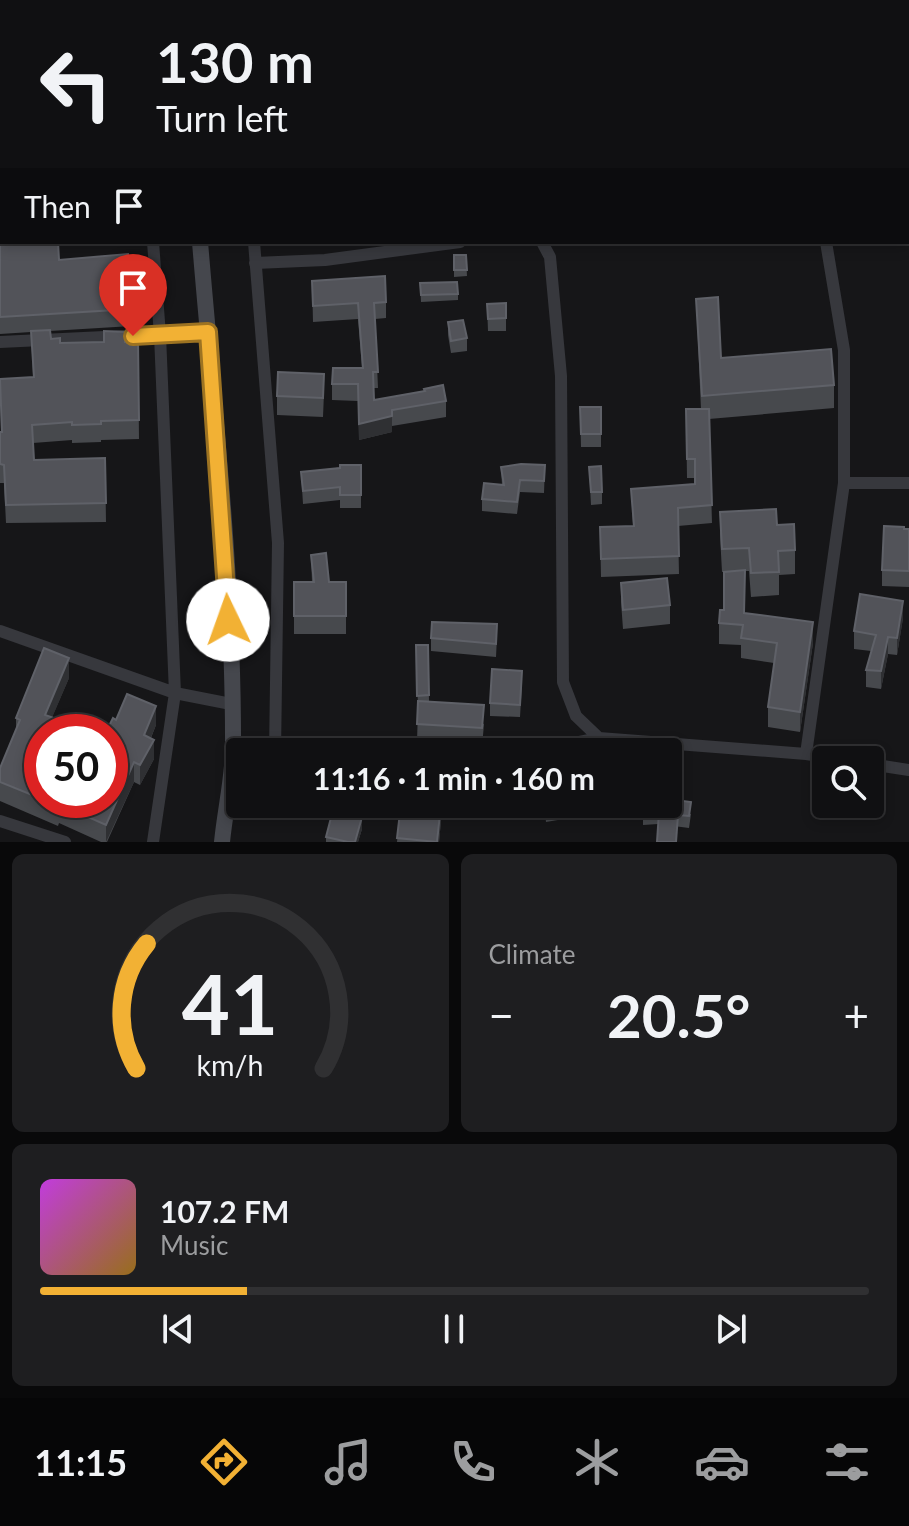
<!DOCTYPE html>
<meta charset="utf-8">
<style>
body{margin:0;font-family:Lato,sans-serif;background:#1e1e20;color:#f1f3f6;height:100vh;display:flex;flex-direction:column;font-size:30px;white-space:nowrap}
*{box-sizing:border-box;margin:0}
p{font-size:26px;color:#9c9d9f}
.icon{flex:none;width:44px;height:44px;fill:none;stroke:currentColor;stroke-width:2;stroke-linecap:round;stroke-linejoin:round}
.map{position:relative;height:842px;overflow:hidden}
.sheet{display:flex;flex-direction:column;gap:12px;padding:12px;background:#09090a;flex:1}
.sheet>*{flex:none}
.hud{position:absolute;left:0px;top:0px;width:910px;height:244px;box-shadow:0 4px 12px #0003,0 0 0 2px #303032;background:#101012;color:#f1f3f6;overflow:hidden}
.buttons{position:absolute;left:812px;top:746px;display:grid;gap:16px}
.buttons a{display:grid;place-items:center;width:72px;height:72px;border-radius:8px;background:#101012;box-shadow:0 4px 12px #0003,0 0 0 2px #303032;font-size:40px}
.speed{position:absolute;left:24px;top:714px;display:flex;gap:16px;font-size:40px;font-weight:700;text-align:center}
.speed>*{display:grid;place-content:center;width:104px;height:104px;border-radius:50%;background:#101012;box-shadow:0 4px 12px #0003,0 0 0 2px #303032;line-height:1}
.speed .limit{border:12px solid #d22;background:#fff;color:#111}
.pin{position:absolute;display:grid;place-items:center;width:68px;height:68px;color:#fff;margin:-82px -34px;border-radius:50% 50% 50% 0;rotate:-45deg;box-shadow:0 0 8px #0007}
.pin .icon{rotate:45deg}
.me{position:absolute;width:88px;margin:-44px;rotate:357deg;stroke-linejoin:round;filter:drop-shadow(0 0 6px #0008)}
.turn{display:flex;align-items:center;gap:28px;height:168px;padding:0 24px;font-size:36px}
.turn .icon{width:104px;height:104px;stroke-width:2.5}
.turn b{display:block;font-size:56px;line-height:68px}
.then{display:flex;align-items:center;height:76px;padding:0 24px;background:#0003;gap:16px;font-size:30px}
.big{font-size:60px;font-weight:700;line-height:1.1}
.sheet .widget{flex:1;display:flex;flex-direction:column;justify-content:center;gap:12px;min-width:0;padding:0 28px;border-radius:12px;background:#1e1e20}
.sheet .dial{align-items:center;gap:0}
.dial svg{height:208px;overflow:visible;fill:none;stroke:#303032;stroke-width:7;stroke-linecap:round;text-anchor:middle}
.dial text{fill:#f1f3f6;stroke:none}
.song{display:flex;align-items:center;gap:24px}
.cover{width:96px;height:96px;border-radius:12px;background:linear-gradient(135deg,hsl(290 70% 55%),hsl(40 70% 35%))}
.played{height:8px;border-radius:4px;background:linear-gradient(90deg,#f2b134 25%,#303032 25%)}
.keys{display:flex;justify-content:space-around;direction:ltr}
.heat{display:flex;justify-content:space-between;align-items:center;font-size:44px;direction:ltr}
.sheet .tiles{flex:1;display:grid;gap:12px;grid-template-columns:1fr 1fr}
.widget:last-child{grid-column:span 2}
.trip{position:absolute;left:226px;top:738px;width:456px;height:80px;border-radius:8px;background:#101012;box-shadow:0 4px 12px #0003,0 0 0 2px #303032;font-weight:700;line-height:80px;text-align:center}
.dock{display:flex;height:128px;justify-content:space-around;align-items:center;background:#060607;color:#9c9d9f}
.dock .icon{width:56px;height:56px}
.dock .active{color:#f2b134}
.dock b{font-size:36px;color:#f1f3f6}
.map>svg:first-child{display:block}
</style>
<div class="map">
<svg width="909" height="842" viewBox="0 0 909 842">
<rect width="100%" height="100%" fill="#161618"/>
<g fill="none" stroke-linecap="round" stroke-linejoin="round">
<path stroke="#37383d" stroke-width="12" d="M134,0V2
M250,0V2
M580,0L581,2
M669,0L672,2
M681,2L682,0
M908,49H909
M153,242L160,335L175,693L153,842
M254,242L278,543L275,752
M542,242L550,257L561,376L563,682L576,716L599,738
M826,242L844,350V483
M255,263L325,260L460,242
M0,342L208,332
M0,631L175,693L231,704
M531,752L599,738L806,754L846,760
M806,754L844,483H909
M870,764L909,770
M0,821L65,842"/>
<path stroke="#45474d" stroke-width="16" d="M181,0L182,2
M200,242C214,411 234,582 233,752C232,781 225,812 222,842"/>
</g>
<path fill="#47494d" d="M344,0H441V2H344Z
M0,2L2,242L59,260L132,309V326L50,331L51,339L60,343L138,341L139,439L101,440V442L72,443V440L33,443L34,460L105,458L106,522L6,523L4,483H0V432H1L0,379L33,377L31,332L0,334Z
M454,255H466L467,276L454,277Z
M312,281L386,302V318L375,319L378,388H373L374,400L446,401V417L392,426V432L359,440L358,401L332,400V384L362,368L358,319L313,322Z
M420,283L458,294V300L421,302Z
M696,299L721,358L834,385V408L709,419L712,523L678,526L679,574L601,577L600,527L633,526L631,489L695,484V478H687L686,409H701Z
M506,303V331H488L487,304Z
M448,322L467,338V351L451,353L448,335Z
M324,393L323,417L277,415V396Z
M580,407H601V447H581Z
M361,465V508H340V500L303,504L301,472Z
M545,465L544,493L520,492L517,514L482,511V499L502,485L501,467Z
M589,467L602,492V504L591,505Z
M720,512L777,525L795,550V574L779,575V595L751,597L749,571H745V613L813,643L800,732L768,727V707L774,663L741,658V645L719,644V623L724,610V572H722L720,535Z
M904,529H909V587L882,586V570Z
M311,555L329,582H346V634H294V582H312Z
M621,583L670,605V624L623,629L621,602Z
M903,618L897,655L888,654L881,689L866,687V670L871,651L854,649V631Z
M497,637L496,657L431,651V638Z
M416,645H428L429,701L484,724L482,747L417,742L418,708Z
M69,678L52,717L54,732H42V800H110L116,720L156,725L151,738L154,759L140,785L134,782L107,842H101L59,823L58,826L0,801V768L16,731V718Z
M522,684L520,717L490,716V703Z
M380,804H441V821L439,842H397L400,813H380Z
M544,804H593V814L546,822Z
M643,804L691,814L689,828L658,824L643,825Z
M362,829L358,842H326V837Z"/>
<path fill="#2f3033" d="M392,416V432L359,440V424Z
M903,601V618L897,655V638Z
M813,622V643L800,732V712Z
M888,637V654L881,689V671Z
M69,658V678L46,732L45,715Z
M156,706V725L144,754V735Z
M54,718V732H48Z
M154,740V759L140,785V765Z
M134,762V782L106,842V825Z
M441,804V821L439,842H437Z
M362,817V829L358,842H355Z"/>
<path fill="#525359" stroke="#5f6168" stroke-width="2" d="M48,0H107V2H48Z
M362,0H441V2H363Z
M0,2H2V242H58L59,260L128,254L132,309L0,317Z
M908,131H909V160L908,157Z
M454,255H466L467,270H454Z
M385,276L386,302L374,303L378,372H373L374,400L425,391L424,389L443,385L446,401L392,410V416L359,424L358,384H332L333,368H363L358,303L313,306L312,281Z
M457,282L458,294L421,295L420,283Z
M718,297L721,358L831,349L834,385L702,396L696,299Z
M506,303V318L488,319L487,304Z
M463,320L467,338L451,341L448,322Z
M50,330L51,339L60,338V343L104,342V331L125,332V342L138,341L139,420L101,421V424L72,425V422L32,425L34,460L105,458L106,503L6,505L4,465L0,464V432H2L0,379L34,377L31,331Z
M278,372L324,374L323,398L277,396Z
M580,407H601V434H581Z
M686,409H709L712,505L678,508L679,556L601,559L600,527L634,526L631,489L695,484V459H687Z
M521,464L545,465L544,481L520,480L517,502L482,499L484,483L504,485L501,467Z
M340,465H361V495H340V487L303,491L301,472L340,468Z
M601,466L602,492H591L589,467Z
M776,509L777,525L794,524L795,550L778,551L779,572L751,573L749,548L722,549L720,512Z
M884,526L904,527V529H909V571L882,570Z
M326,553L329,582H346V616H294V582H314L311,555Z
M745,570L744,613L813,622L800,712L768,707L777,643L741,638L743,625L719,623L720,610H724V572Z
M667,578L670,605L623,610L621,583Z
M860,594L903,601L897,638L888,637L881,671L866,670L876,635L854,631Z
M432,622L497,624L496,644L431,638Z
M416,645H428L429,695L417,696Z
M44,648L69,658L45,715L54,718L48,732H42V799L0,782V768L20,720L16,718Z
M492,669L522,671L520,705L490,703Z
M127,694L156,706L144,735L154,740L140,765L134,762L106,825L59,804L58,806L44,800H110V732H106L113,718L116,720Z
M418,701L484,705L482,728L417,724Z
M668,799L691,802L689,816L678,815L676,842H657L659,812L643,813V804H668Z
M401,804H441L437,842L397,838Z
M545,804H579L546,810Z
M333,810L362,817L355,842H348L326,837Z"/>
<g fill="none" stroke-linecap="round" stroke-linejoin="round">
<defs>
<path id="route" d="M133,336L208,332L228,620"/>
</defs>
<use href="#route" stroke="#9d7322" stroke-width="20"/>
<use href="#route" stroke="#f2b134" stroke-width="14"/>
</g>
</svg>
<div class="buttons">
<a><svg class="icon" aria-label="search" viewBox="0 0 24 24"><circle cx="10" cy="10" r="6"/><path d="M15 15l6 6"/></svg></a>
</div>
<div class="speed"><div class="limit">50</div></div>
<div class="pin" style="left:133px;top:336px;background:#d93025"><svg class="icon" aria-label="arrive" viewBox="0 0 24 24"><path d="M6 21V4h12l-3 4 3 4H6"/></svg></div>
<svg class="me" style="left:228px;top:620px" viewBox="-20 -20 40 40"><circle r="19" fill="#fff"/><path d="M0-13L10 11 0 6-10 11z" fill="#f2b134"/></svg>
<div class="trip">11:16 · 1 min · 160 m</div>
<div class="hud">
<div class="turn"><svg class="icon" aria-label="left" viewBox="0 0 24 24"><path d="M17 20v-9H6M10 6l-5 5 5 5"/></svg><div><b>130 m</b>Turn left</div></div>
<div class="then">Then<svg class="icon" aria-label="arrive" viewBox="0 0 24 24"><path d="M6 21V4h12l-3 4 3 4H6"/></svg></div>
</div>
</div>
<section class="sheet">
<div class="tiles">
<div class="widget dial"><svg viewBox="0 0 100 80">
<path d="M14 69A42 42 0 1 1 86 69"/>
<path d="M14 69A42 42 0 0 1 18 21" stroke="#f2b134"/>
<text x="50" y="56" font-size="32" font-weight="700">41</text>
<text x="50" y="72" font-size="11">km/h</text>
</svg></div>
<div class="widget"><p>Climate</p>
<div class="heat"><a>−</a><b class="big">20.5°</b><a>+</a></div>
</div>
<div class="widget">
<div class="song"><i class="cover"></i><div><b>107.2 FM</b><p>Music</p></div></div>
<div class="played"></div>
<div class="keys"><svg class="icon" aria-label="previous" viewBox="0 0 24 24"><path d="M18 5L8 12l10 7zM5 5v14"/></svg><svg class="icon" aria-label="pause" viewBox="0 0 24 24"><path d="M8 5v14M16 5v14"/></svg><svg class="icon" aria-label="next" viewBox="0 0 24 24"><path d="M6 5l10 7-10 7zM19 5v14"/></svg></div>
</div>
</div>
</section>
<nav class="dock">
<b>11:15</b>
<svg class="icon active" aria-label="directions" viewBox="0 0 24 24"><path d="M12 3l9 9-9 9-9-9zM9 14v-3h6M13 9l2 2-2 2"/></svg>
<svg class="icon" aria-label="music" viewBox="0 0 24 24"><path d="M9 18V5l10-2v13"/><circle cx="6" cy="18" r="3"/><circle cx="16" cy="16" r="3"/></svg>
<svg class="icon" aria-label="phone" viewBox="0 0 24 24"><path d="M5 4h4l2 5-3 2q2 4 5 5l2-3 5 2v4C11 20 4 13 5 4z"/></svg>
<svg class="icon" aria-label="climate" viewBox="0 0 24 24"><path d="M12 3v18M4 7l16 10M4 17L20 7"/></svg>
<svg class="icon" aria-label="car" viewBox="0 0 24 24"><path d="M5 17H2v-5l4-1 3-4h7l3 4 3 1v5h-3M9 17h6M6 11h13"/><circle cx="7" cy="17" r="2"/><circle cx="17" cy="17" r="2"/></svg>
<svg class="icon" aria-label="filters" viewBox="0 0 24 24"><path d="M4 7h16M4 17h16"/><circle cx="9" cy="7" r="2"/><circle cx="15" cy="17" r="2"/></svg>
</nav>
